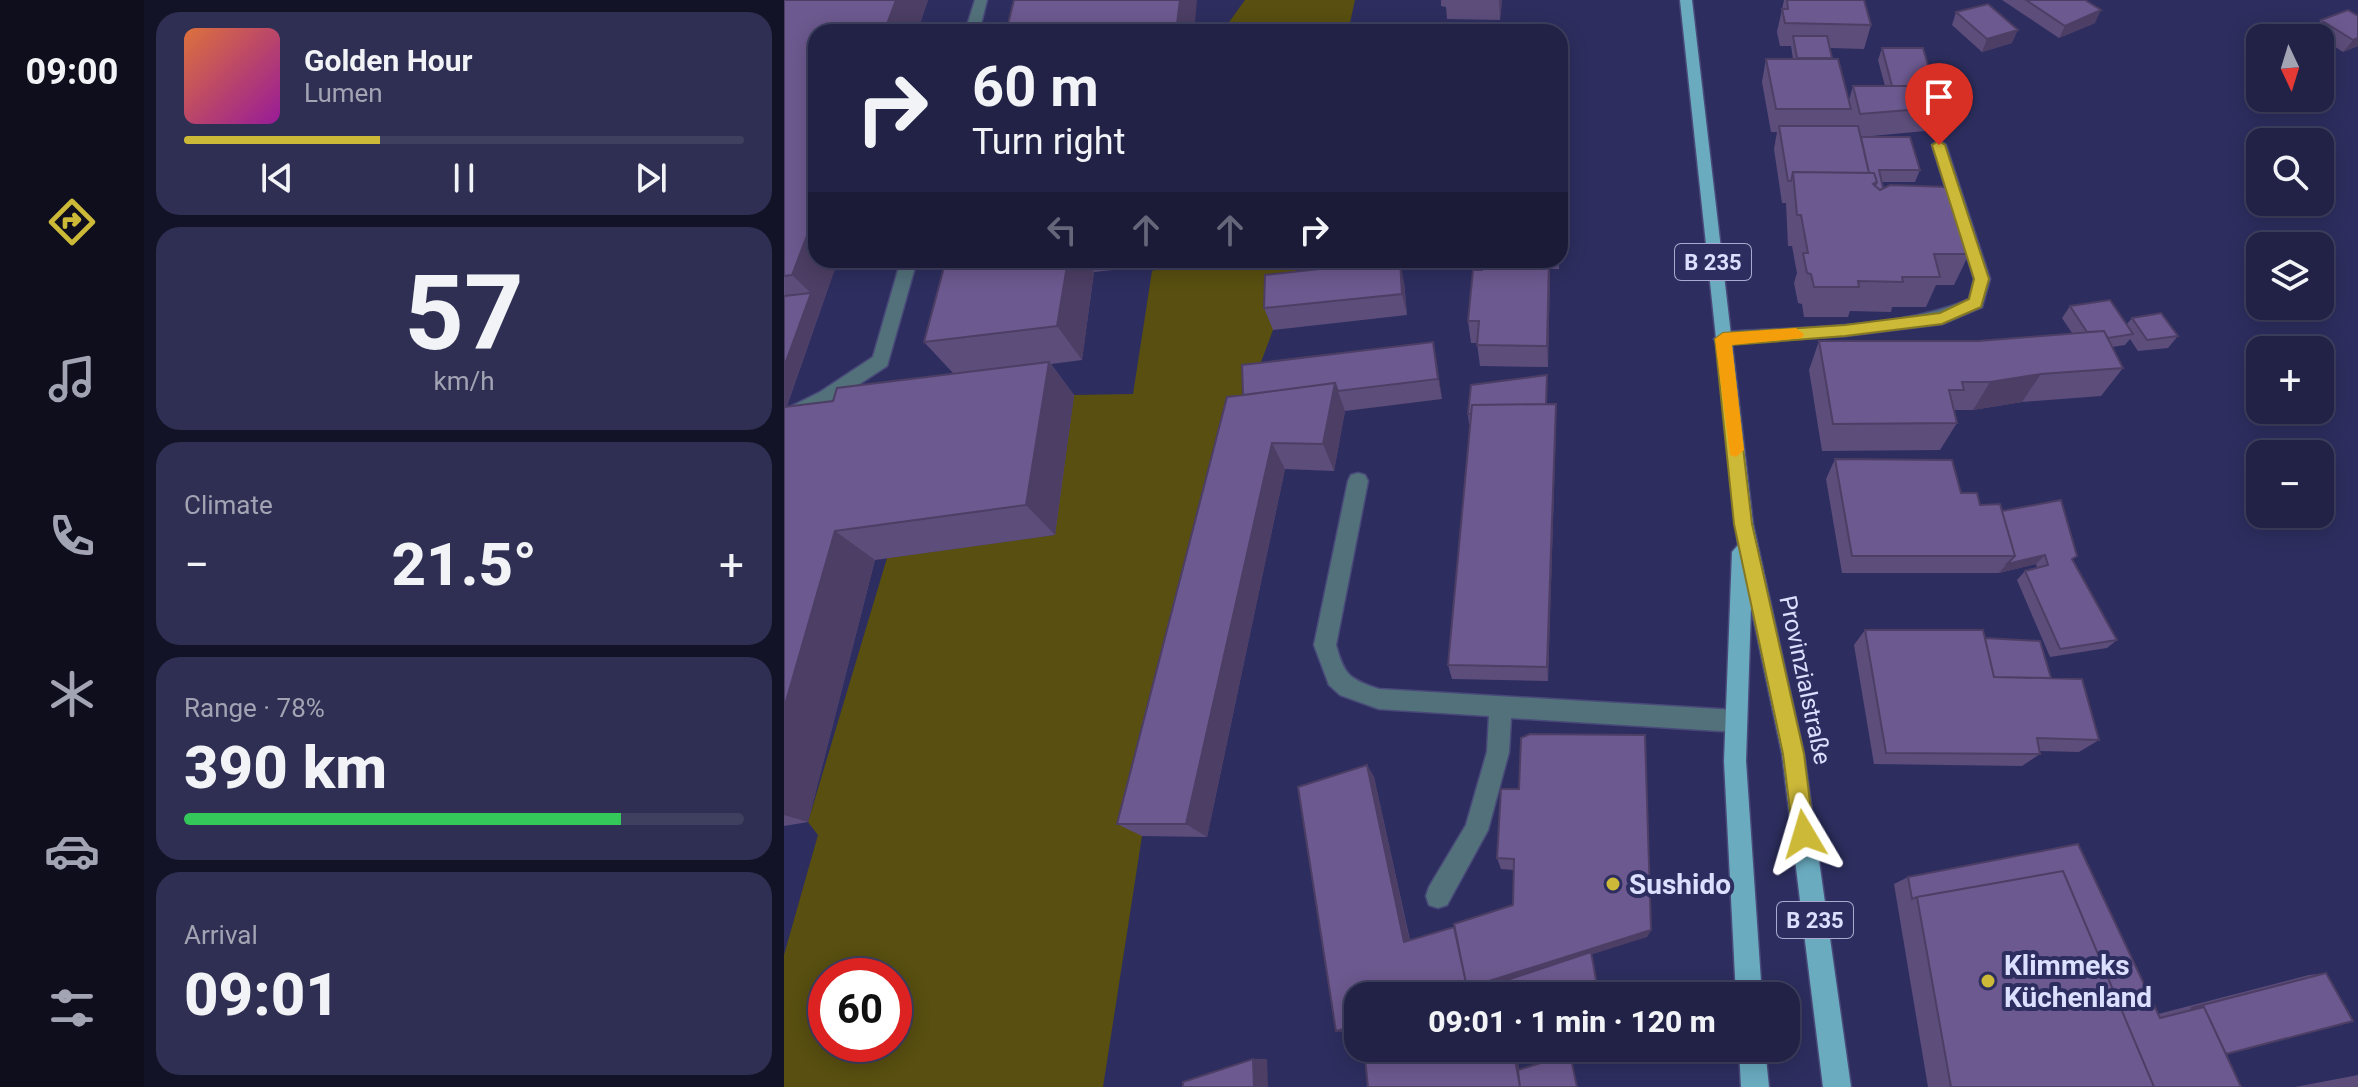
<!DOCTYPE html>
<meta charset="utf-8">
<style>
body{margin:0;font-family:Roboto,sans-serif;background:#2e2f52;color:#f1f3f6;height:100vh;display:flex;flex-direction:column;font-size:30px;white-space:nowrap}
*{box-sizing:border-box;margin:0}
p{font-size:26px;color:#a2a4b4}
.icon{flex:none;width:44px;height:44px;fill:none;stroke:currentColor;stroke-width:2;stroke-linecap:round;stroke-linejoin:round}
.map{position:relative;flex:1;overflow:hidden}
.details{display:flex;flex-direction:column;gap:12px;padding:12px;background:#131327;width:640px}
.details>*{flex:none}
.hud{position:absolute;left:24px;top:24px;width:760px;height:244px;border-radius:24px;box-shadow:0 4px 20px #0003,0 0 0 2px #3f3f60;background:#222247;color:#f1f3f6;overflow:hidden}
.needle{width:52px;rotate:176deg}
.controls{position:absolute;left:1462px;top:24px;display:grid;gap:16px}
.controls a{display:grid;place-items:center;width:88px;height:88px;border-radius:16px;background:#222247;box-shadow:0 4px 20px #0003,0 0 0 2px #3f3f60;font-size:40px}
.speed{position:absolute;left:24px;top:958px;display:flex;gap:16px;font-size:40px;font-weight:700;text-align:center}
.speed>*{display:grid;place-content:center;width:104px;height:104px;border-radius:50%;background:#222247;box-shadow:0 4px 20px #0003,0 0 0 2px #3f3f60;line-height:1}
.speed .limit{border:12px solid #d22;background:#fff;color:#111}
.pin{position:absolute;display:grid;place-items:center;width:68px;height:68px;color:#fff;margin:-82px -34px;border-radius:50% 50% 50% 0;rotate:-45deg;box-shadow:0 0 8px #0007}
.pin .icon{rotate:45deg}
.me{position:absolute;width:88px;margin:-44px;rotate:353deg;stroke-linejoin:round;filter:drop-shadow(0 0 6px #0008)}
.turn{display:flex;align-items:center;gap:28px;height:168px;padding:0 32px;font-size:36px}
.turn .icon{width:104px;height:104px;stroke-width:2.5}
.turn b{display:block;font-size:56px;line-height:68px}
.lanes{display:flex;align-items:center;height:76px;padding:0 32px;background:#0003;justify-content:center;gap:40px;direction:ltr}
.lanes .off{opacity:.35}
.big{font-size:60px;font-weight:800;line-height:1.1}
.details .widget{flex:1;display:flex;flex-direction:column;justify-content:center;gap:12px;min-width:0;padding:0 28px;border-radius:24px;background:#2e2f52}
.details .dial{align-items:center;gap:0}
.dial b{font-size:104px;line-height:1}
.song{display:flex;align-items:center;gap:24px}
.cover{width:96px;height:96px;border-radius:12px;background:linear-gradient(135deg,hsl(20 70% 55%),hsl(300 70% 35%))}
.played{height:8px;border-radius:4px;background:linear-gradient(90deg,#cdb938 35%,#3f3f60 35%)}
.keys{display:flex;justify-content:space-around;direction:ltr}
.heat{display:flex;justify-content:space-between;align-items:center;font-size:44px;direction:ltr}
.charge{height:12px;border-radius:6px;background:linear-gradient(90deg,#34c759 78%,#3f3f60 0)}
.trip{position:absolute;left:560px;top:982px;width:456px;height:80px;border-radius:24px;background:#222247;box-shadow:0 4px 20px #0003,0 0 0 2px #3f3f60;font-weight:800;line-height:80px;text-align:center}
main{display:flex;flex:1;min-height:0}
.tab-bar{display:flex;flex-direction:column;width:144px;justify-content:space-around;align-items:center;background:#0e0e1c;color:#a2a4b4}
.tab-bar .icon{width:56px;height:56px}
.tab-bar .active{color:#cdb938}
.tab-bar b{font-size:36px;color:#f1f3f6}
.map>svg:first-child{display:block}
</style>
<main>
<nav class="tab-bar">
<b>09:00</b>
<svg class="icon active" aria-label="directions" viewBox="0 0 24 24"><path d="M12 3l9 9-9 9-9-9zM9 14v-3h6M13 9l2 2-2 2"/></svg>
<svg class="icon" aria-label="music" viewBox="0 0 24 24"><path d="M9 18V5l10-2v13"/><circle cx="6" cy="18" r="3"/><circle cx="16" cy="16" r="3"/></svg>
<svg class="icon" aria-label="phone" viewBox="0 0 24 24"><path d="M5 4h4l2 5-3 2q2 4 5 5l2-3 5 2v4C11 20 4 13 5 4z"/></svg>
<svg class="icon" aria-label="climate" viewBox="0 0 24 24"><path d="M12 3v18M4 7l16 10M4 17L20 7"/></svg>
<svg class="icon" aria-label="car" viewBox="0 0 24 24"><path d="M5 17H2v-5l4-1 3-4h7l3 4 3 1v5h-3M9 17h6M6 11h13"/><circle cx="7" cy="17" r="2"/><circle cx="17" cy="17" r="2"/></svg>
<svg class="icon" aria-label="filters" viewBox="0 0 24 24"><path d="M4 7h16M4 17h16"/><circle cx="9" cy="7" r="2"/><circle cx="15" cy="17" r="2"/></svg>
</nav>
<section class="details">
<div class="widget">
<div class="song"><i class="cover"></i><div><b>Golden Hour</b><p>Lumen</p></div></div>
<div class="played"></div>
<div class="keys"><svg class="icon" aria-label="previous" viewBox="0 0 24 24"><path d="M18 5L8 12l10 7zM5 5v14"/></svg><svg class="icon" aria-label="pause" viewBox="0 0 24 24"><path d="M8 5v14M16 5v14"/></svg><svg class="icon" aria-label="next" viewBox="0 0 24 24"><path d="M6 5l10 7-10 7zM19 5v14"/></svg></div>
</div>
<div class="widget dial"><b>57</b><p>km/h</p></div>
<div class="widget"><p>Climate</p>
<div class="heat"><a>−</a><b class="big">21.5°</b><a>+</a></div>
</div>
<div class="widget"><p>Range · 78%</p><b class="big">390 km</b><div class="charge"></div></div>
<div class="widget"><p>Arrival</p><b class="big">09:01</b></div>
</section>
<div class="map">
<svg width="1574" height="1087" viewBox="0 0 1574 1087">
<rect width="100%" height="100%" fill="#2d2e5f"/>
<path fill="#584f10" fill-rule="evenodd" d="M461,0H571L564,32H438Z
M392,260H514L508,289L489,297V330L468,386L358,836L319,1087H0V955L34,835L24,822L103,558L270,535L290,395L349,394L368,271L391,263ZM42,976H110V1044H42Z"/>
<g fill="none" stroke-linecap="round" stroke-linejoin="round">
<defs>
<path id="service" d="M191,0H203L195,32H181Z
M1155,140L1162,145L1206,279L1198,307L1158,324L1061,336L933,344L930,339L939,332C1014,327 1117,329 1185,299L1190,279L1148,145Z
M117,260H133L103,366L48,402L0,425V410L36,392L89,357Z
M574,473L581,475L584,481L552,645C560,675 565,679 595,689L952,710L960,713L963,721L960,729L952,732L727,718L725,752L704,830L663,905L654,908L645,905L642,896L645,887L682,825L703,752L705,716L595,709L556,695L545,685L530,645L564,481L567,475Z"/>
<path id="primary" d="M896,0H908L969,524L1020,754L1067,1087H1039L998,754L967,607L962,761L978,996H952L940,761L948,552L954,545Z
M955,1048H981L985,1087H957Z"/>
</defs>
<use href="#service" stroke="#494a79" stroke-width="3"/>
<use href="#primary" stroke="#494a79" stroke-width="3"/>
<use href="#service" fill="#52717b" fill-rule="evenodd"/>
<use href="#primary" fill="#6aabc0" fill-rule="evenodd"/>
</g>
<path fill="#5d4d7b" d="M0,0H144L133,32H32V260H54L3,406L49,401L169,373L140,342L162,260H392V263L310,272L298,360L267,364L290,395L271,535L91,560L24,822L0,826Z
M657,0H718L716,20L663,19L662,7L657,6Z
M1000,0H1080L1087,25L1080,49L1046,48L1048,58L1065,100L1069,86H1101L1094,60L1098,48L1150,86L1173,106L1163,129L1077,137L1136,170L1131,182H1098L1099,188L1185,254L1170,285H1152L1142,307H1108L1107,312L1066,311L1064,317H1020L1018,304L1014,303L1010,283L1013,273L1008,246H1004L1002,203H998L990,149L993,132H987L978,82L982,59H1009L1007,46H996L993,32Z
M1218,0H1301L1311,23L1275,38Z
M1172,12L1228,43L1198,52L1168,25Z
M1574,16V46L1559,52L1528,32L1537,20Z
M698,260H775V269H766L764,367L696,366L693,343H687L684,321L698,270Z
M620,282L623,315L489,330L480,308Z
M1286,306L1343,324L1348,318L1394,336L1384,348L1354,351L1346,339L1341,345L1328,347L1339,368L1317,396L1238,402L1189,410H1170L1173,423L1156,450L1038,451L1025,370L1035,341H1194L1288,333L1278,318Z
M649,342L658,399L561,411L550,471L501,469L423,837L358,836L333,824L459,395Z
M763,375V404H772V424L764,681L668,679L664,665L686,424H685L684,414Z
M1051,459L1177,493L1196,505L1218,511L1289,560L1333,640L1323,648L1266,657L1233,580L1241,571L1253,568L1252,564L1215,573H1058L1042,479Z
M1081,630L1201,638L1267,678L1315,740L1295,752L1256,751V754L1238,766L1090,764L1070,645Z
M583,765L590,777L626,940L670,927L729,905L730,870L717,869L713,858L717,789L867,930L863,937L574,996V1029L563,1032L552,1031Z
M1124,877L1374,1014L1525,975L1542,973L1442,1054L1457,1087H1144L1110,884Z
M1574,1075V1087H1511Z"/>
<path fill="#4c3e64" d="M112,0H144L133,32H100Z
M396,0H413L410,32H392Z
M715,0H718L716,20Z
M1317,10L1311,23L1275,38L1281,26Z
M1234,30L1228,43L1198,52L1203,39Z
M1574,38V46L1559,52L1569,40Z
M32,212V260H54L2,408L0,406V367L27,293L8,275Z
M284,260H303L310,272L298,360L273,326Z
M616,260L620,282L623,315L618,294Z
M766,260V271L764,367L763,346Z
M649,342L653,363L658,399L654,379Z
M265,362L290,395L271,535L242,505Z
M1257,374L1238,402L1189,410L1206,382Z
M551,383L561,411L550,471L539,444Z
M772,404V424L764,681L763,667Z
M488,443L501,469L423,837L402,824Z
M51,531L91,560L24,822L0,815V708Z
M1261,555L1252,564L1215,573L1223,564Z
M583,765L590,777L627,947L620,942Z
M867,930L863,937L689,992L683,988Z
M574,1025V1029L563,1032L552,1031Z
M729,1048H732L738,1087H736Z
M469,1059H483L484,1087H470Z"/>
<path fill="#6c598f" stroke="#4c3e64" stroke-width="2" d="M0,0H112L100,32H32V212L8,275L0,276Z
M230,0H396L392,32H222Z
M1003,0H1080L1087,25L1001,23L998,9H1004Z
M1242,0H1301L1317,10L1281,26Z
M1204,4L1234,30L1203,39L1172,12Z
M1564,10L1574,16V38L1569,40L1537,20Z
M620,24L684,25L683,32H619Z
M1009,36H1043L1048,58H1013Z
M1098,48H1139L1150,86H1108Z
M982,59H1054L1067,109H992Z
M1069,86H1166L1173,106L1076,114Z
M995,126H1074L1085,173L1009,172L1007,181H1004Z
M1077,137H1126L1136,170H1095L1099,188L1096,190L1091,186L1093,182L1090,173H1085Z
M1009,172L1090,173L1093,182L1089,184L1096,190L1106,185L1165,187L1185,254H1150L1156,277H1118L1119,282L1074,281L1075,287H1030L1027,274L1023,273L1019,253H1024L1017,215H1013Z
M162,260H284L273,326L140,342Z
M616,260L618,294L480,308L481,275Z
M698,260H765L763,346L693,345L695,321H684L689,270H698Z
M27,293L0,367V296Z
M1326,300L1349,334L1324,338L1320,331L1303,332L1286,306Z
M1377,313L1394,336L1363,340L1348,318Z
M1320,331L1339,368L1257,374L1206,382H1178L1180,390H1165L1173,423L1049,424L1035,341H1194Z
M649,342L654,379L554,391L551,383L459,395L458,365Z
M265,362L242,505L51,531L0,708V407L49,401L53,388Z
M763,375L762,404L688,405L687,414H684L687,385Z
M551,383L539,444L488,443L402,824H333L443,397Z
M772,404L763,667L664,665L688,405Z
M1051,459L1168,460L1177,493H1193L1196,505L1216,504L1231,556H1068Z
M1277,500L1293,556L1288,559L1333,640L1276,649L1241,571L1264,565L1261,555L1223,564L1231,556L1218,511Z
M1081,630H1199L1210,677L1298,679L1315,740L1253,738L1256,754L1102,753Z
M1201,638L1256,641L1267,678L1210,677Z
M746,734L861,735L867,930L683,988L670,924L729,905L730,859L713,858L717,789H735L737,738Z
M583,765L620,942L670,927L683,988L685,989L718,979L721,996H574V1025L552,1031L514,787Z
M1294,844L1376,1018L1420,1007L1457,1087H1370L1279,871L1133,897L1128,899L1124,877Z
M1279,871L1370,1087H1167L1133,897Z
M807,952L815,996H722L720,981Z
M1542,973L1569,1021L1442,1054L1420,1007L1407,1008Z
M580,1048H729L736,1087H584Z
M786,1054L793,1087H736L734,1070Z
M469,1059L470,1087H399V1082Z"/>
<path fill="#cdb938" stroke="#857824" stroke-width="2" d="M1155,141L1161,145L1205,279L1197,307L1158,324L1061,336L947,345L968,524L1020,754L1030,834L1027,842L1020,845L1012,842L1009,834L999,754L950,524L931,339L939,333L1061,325L1156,313L1185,299L1190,279L1148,145Z"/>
<path fill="#f59e0b" d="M1012,328L1020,334L1018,338L948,345L960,450L952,457L946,455L931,339L939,333Z"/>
<g fill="#cdb938" stroke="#2d2e5f" stroke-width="3">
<circle cx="829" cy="884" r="8"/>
<circle cx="1204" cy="981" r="8"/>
</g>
<g text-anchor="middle" stroke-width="8" stroke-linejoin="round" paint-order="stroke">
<g fill="#2d2e5f" stroke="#a8abcf" stroke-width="2">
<rect x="891" y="244" width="76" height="36" rx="6"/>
<rect x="993" y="902" width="76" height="36" rx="6"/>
</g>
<g font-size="22" font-weight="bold" fill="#dce0ff">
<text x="929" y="270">B 235</text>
<text x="1031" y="928">B 235</text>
</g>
<g font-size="24" fill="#dce0ff" stroke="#2d2e5f">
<text transform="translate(1021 680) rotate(78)" y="8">Provinzialstraße</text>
</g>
<g font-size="28" font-weight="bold" fill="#dce0ff" stroke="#2d2e5f" text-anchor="start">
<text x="845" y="894">Sushido</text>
<text x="1220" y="975">Klimmeks<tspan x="1220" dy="32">Küchenland</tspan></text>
</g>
</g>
</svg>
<div class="controls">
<a><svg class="needle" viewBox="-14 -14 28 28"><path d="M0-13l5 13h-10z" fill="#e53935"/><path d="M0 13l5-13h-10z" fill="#a2a4b4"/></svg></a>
<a><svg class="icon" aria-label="search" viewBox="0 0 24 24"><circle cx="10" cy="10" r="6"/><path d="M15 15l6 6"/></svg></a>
<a><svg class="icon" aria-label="layers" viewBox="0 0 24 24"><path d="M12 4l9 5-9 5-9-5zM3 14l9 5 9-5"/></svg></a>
<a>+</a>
<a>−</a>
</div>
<div class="speed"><div class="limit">60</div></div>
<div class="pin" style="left:1155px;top:145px;background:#d93025"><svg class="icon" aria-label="arrive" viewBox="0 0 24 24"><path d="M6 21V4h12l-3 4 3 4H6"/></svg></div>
<svg class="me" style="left:1020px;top:834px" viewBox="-20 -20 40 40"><path d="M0-17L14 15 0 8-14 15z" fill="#cdb938" stroke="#fff" stroke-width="4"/></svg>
<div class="trip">09:01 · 1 min · 120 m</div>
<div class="hud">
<div class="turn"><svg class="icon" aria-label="right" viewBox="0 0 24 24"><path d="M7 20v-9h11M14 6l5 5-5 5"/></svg><div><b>60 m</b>Turn right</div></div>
<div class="lanes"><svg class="icon off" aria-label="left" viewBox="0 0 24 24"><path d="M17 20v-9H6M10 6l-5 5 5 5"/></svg><svg class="icon off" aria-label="ahead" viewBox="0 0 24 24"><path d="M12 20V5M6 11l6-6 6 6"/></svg><svg class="icon off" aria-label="ahead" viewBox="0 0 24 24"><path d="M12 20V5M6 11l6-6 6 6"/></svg><svg class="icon" aria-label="right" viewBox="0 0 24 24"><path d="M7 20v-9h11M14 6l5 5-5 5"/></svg></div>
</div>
</div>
</main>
